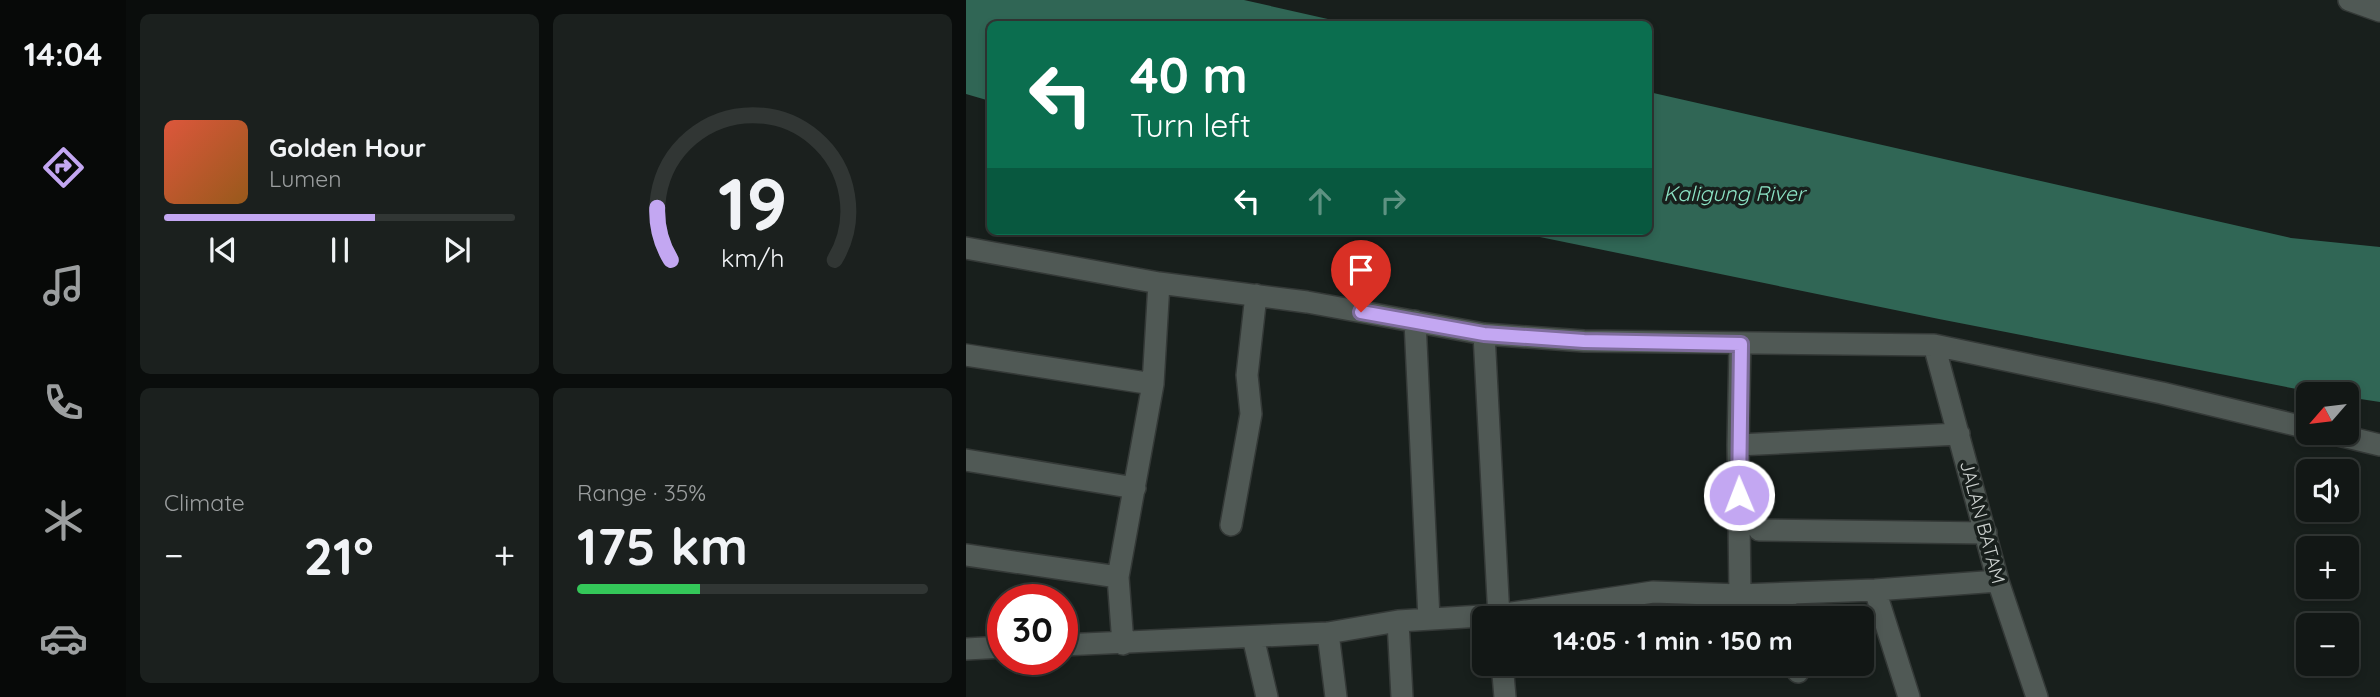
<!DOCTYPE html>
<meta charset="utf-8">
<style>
body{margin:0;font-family:Quicksand,sans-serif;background:#1b201e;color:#f1f3f6;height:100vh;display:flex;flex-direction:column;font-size:26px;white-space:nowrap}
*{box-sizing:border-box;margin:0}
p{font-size:23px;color:#9c9fa0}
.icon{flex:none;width:38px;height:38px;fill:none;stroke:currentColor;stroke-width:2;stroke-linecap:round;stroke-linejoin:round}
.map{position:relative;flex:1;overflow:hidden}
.panel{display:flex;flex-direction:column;gap:14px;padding:14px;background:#0a0d0c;width:840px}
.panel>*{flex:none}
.hud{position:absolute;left:21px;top:21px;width:665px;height:214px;border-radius:10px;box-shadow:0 4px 10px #0003,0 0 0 2px #313634;background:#0b6e4f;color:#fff;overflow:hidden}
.needle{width:46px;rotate:242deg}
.fabs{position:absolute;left:1330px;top:382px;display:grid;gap:14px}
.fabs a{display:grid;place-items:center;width:63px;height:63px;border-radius:10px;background:#121715;box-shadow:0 4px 10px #0003,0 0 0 2px #313634;font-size:35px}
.speed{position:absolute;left:21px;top:584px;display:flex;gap:14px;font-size:35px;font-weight:700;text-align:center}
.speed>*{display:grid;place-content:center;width:91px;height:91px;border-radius:50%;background:#121715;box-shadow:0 4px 10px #0003,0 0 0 2px #313634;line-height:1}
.speed .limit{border:10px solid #d22;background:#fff;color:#111}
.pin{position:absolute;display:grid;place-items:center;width:60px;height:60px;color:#fff;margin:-72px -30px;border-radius:50% 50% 50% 0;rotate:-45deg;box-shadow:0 0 7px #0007}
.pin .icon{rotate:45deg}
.me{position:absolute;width:77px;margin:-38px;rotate:359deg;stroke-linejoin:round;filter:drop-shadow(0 0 5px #0008)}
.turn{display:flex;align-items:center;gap:24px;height:147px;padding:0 28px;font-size:32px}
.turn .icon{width:91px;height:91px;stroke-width:2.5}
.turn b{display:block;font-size:49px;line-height:60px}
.lanes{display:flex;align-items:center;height:66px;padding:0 28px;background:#0003;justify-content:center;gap:35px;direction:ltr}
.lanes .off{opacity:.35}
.big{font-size:52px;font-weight:800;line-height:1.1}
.panel .widget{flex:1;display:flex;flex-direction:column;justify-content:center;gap:10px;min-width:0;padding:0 24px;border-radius:10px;background:#1b201e}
.panel .dial{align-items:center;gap:0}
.dial svg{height:182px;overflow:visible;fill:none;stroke:#313634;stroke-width:7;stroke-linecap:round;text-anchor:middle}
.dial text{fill:#f1f3f6;stroke:none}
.song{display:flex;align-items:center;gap:21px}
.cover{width:84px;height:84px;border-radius:10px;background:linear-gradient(135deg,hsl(10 70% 55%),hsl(30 70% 35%))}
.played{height:7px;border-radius:4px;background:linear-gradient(90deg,#c3a7f2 60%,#313634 60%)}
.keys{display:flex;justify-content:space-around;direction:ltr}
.heat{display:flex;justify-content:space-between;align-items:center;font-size:38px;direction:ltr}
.charge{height:10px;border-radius:5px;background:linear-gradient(90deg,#34c759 35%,#313634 0)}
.panel .tiles{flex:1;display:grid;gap:14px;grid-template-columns:repeat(2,1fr)}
.trip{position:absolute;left:506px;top:606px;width:402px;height:70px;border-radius:10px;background:#121715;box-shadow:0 4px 10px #0003,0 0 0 2px #313634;font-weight:800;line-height:70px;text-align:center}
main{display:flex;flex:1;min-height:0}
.tab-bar{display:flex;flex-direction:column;width:126px;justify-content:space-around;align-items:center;background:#070908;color:#9c9fa0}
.tab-bar .icon{width:49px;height:49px}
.tab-bar .current{color:#c3a7f2}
.tab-bar b{font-size:32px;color:#f1f3f6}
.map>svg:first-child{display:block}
</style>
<main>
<nav class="tab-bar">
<b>14:04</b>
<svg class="icon current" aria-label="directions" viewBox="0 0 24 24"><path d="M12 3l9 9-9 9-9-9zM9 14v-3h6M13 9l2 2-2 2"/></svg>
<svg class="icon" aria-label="music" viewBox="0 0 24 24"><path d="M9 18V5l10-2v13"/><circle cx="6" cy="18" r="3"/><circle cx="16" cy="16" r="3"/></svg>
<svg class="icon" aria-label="phone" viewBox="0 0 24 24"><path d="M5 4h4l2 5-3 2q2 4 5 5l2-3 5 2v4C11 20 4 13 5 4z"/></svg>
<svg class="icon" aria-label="climate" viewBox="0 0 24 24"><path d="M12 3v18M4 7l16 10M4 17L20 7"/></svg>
<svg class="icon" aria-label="car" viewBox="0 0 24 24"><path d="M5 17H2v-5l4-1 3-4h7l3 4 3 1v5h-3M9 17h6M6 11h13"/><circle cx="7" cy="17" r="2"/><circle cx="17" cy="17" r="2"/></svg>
</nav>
<section class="panel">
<div class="tiles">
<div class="widget">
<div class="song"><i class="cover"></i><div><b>Golden Hour</b><p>Lumen</p></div></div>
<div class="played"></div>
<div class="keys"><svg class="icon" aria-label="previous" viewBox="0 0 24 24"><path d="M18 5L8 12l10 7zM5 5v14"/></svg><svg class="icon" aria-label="pause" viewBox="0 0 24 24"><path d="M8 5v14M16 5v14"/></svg><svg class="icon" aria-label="next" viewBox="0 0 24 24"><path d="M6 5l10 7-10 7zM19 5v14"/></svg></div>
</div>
<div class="widget dial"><svg viewBox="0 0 100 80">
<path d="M14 69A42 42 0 1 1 86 69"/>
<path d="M14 69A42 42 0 0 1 8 46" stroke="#c3a7f2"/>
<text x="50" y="56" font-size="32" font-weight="700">19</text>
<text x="50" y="72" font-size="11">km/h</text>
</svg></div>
<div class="widget"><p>Climate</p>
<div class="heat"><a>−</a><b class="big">21°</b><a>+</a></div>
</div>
<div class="widget"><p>Range · 35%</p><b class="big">175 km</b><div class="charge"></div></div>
</div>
</section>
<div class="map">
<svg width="1414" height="697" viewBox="0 0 1414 697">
<rect width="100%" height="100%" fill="#181f1c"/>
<path fill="#306655" d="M0,0H278L384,24H24V101L0,94Z
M683,92L1325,238L1414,247V402L1381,397V394L1341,391L973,319L545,231H682Z"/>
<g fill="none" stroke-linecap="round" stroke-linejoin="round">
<defs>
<path id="minor" d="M1383,0L1414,11
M0,248L193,283L341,302L518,334L618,341L968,345L1196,393L1342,428
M449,321L463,619
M518,334L533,618
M968,345L1032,581L1071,697
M0,355L187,384
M1360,432L1414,445
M772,445L993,434
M0,460L169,488
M265,525L285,414L281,375L290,295
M793,530L1020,533
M0,555L152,577L187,384L193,283
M152,577L157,644
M909,590L943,697
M818,594L822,618
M774,595L772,445L774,344
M432,621L436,697
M362,633L370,697
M287,637L301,697
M96,645L362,633L432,621L533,615L687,592L774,595L909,590L1032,581
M0,649L37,647
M536,663L539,697
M830,663L832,672"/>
</defs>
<use href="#minor" stroke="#343937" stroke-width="24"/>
<use href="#minor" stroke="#505955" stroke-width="21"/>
</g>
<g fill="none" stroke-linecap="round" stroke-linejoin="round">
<defs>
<path id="route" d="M395,312L518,334L618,341L775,344L773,495"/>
</defs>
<use href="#route" stroke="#7f6d9d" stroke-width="18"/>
<use href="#route" stroke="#c3a7f2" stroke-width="12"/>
</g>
<g text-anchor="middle" stroke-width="7" stroke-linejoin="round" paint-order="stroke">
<g font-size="19" fill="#ced3d1" stroke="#181f1c">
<text transform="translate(1017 522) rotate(75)" y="7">JALAN BATAM</text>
</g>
<g font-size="21" font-style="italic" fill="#8ce3c5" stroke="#181f1c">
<text x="768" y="201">Kaligung River</text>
</g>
</g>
</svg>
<div class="fabs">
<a><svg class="needle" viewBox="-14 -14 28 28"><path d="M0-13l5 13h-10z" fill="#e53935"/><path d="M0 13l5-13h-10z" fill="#9c9fa0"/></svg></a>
<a><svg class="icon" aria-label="sound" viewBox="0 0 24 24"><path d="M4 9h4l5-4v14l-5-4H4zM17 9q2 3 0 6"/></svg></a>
<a>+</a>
<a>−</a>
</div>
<div class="speed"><div class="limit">30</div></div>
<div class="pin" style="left:395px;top:312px;background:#d93025"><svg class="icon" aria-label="arrive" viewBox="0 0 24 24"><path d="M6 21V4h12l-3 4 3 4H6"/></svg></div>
<svg class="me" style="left:773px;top:495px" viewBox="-20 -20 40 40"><circle r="17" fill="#c3a7f2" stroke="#fff" stroke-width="3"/><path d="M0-11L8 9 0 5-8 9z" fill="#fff"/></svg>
<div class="trip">14:05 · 1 min · 150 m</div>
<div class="hud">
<div class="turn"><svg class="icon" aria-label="left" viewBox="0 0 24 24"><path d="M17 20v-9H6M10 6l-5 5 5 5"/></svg><div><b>40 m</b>Turn left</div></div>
<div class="lanes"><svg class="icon" aria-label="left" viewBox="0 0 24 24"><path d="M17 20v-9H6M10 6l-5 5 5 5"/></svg><svg class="icon off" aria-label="ahead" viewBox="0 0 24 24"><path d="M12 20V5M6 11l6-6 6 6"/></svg><svg class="icon off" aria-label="right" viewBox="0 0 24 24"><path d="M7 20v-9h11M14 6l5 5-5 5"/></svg></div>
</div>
</div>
</main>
